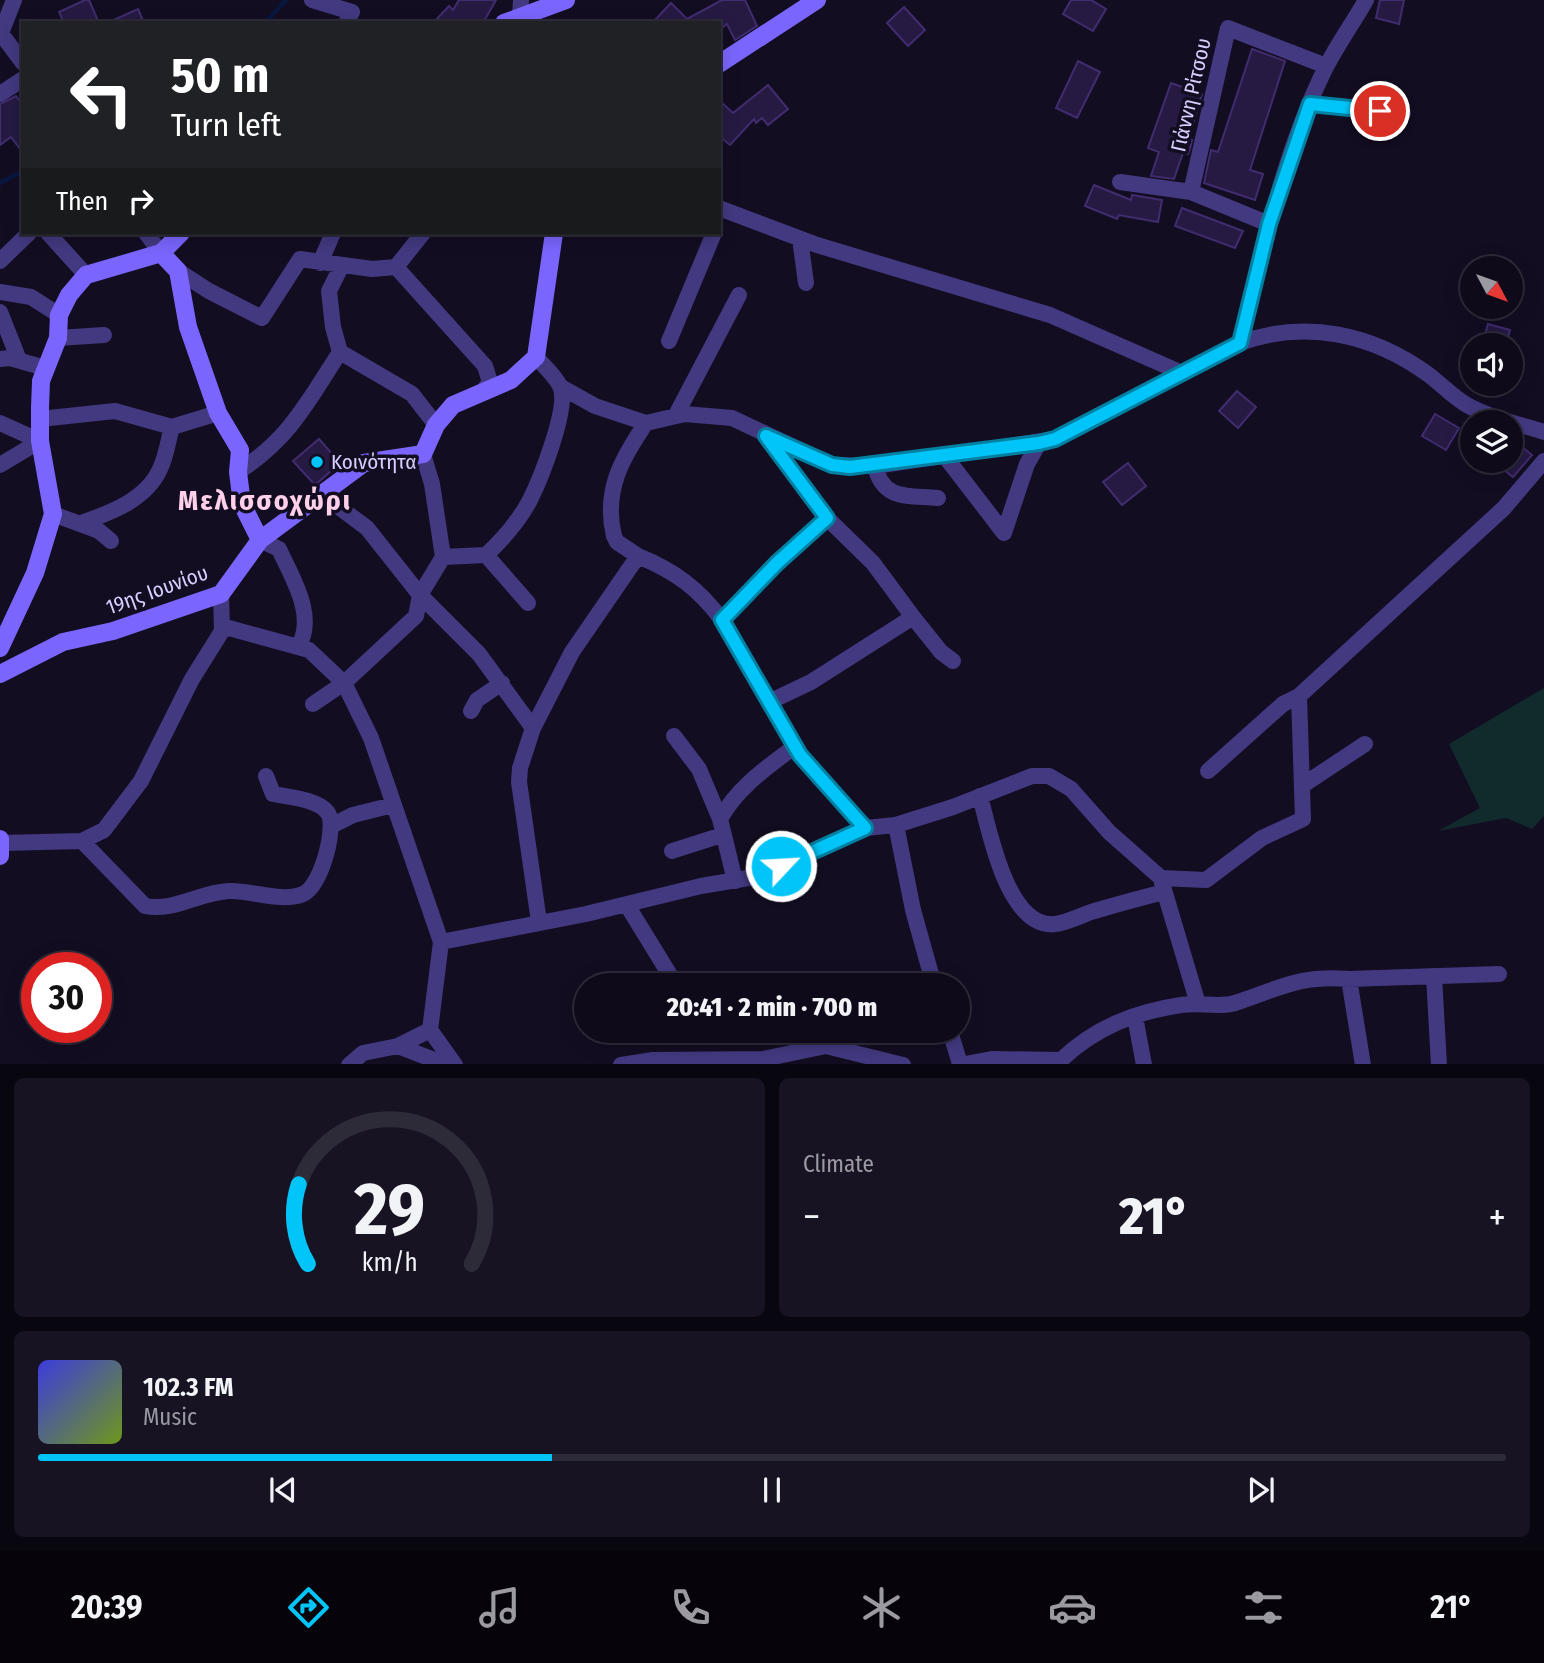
<!DOCTYPE html>
<meta charset="utf-8">
<style>
body{margin:0;font-family:"Fira Sans Condensed",sans-serif;background:#171323;color:#f1f3f6;height:100vh;display:flex;flex-direction:column;font-size:26px;white-space:nowrap}
*{box-sizing:border-box;margin:0}
p{font-size:23px;color:#9b9aa2}
.icon{flex:none;width:38px;height:38px;fill:none;stroke:currentColor;stroke-width:2;stroke-linecap:round;stroke-linejoin:round}
.map{position:relative;height:1064px;overflow:hidden}
.sheet{display:flex;flex-direction:column;gap:14px;padding:14px;background:#08060e;flex:1}
.sheet>*{flex:none}
.guide{position:absolute;left:21px;top:21px;width:700px;height:214px;border-radius:0px;box-shadow:0 4px 18px #0003,0 0 0 2px #2e2b39;background:#202124;color:#fff;overflow:hidden}
.needle{width:46px;rotate:131deg}
.fabs{position:absolute;left:1460px;top:256px;display:grid;gap:14px}
.fabs a{display:grid;place-items:center;width:63px;height:63px;border-radius:50%;background:#0e0a1a;box-shadow:0 4px 18px #0003,0 0 0 2px #2e2b39;font-size:35px}
.speed{position:absolute;left:21px;top:952px;display:flex;gap:14px;font-size:35px;font-weight:700;text-align:center}
.speed>*{display:grid;place-content:center;width:91px;height:91px;border-radius:50%;background:#0e0a1a;box-shadow:0 4px 18px #0003,0 0 0 2px #2e2b39;line-height:1}
.speed .limit{border:10px solid #d22;background:#fff;color:#111}
.pin{position:absolute;display:grid;place-items:center;width:60px;height:60px;color:#fff;margin:-30px;border:4px solid #fff;border-radius:50%;box-shadow:0 2px 7px #0007}
.me{position:absolute;width:77px;margin:-38px;rotate:65deg;stroke-linejoin:round;filter:drop-shadow(0 0 5px #0008)}
.turn{display:flex;align-items:center;gap:24px;height:147px;padding:0 35px;font-size:32px}
.turn .icon{width:91px;height:91px;stroke-width:2.5}
.turn b{display:block;font-size:49px;line-height:60px}
.then{display:flex;align-items:center;height:66px;padding:0 35px;background:#0003;gap:14px;font-size:26px}
.big{font-size:52px;font-weight:800;line-height:1.1}
.sheet .tile{flex:1;display:flex;flex-direction:column;justify-content:center;gap:10px;min-width:0;padding:0 24px;border-radius:10px;background:#171323}
.sheet .dial{align-items:center;gap:0}
.dial svg{height:182px;overflow:visible;fill:none;stroke:#2e2b39;stroke-width:7;stroke-linecap:round;text-anchor:middle}
.dial text{fill:#f1f3f6;stroke:none}
.song{display:flex;align-items:center;gap:21px}
.cover{width:84px;height:84px;border-radius:10px;background:linear-gradient(135deg,hsl(240 70% 55%),hsl(80 70% 35%))}
.played{height:7px;border-radius:4px;background:linear-gradient(90deg,#01c5f8 35%,#2e2b39 35%)}
.keys{display:flex;justify-content:space-around;direction:ltr}
.heat{display:flex;justify-content:space-between;align-items:center;font-size:38px;direction:ltr}
.sheet .tiles{flex:1;display:grid;gap:14px;grid-template-columns:1fr 1fr}
.tile:last-child{grid-column:span 2}
.trip{position:absolute;left:574px;top:973px;width:396px;height:70px;border-radius:35px;background:#0e0a1a;box-shadow:0 4px 18px #0003,0 0 0 2px #2e2b39;font-weight:800;line-height:70px;text-align:center}
.tab-bar{display:flex;height:112px;justify-content:space-around;align-items:center;background:#06040a;color:#9b9aa2}
.tab-bar .icon{width:49px;height:49px}
.tab-bar .on{color:#01c5f8}
.tab-bar b{font-size:32px;color:#f1f3f6}
.map>svg:first-child{display:block}
</style>
<div class="map">
<svg width="1544" height="1065" viewBox="0 0 1544 1065">
<rect width="100%" height="100%" fill="#130d22"/>
<path fill="#112a2c" d="M1544,688V816L1532,829L1506,818L1438,831L1480,808L1449,744Z"/>
<g fill="none" stroke-linecap="round" stroke-linejoin="round">
<path stroke="#09173f" stroke-width="4.5" d="M265,23L286,0
M0,183L23,171"/>
</g>
<path fill="#261a43" stroke="#402c6f" stroke-width="2" d="M85,0H89L99,23H64L59,12Z
M459,0H496L483,23H433L449,6L453,10Z
M722,0H745L757,26L735,40L727,24L723,27L721,23H652L671,3L687,19Z
M1071,0H1091L1106,9L1093,31L1063,14Z
M1380,0H1404L1399,24L1376,18Z
M904,7L925,30L908,46L887,23Z
M138,9L144,23H107Z
M1252,49L1285,61L1250,170L1263,174L1255,200L1204,183L1211,150L1218,152Z
M1078,61L1100,72L1077,118L1056,108Z
M1171,83L1202,94L1189,139L1192,140L1190,149L1188,154L1183,153L1174,179L1151,176L1159,152L1148,148Z
M768,85L788,109L768,125L762,118L756,123L754,119L730,145L719,136V100L733,113Z
M16,96L23,105V153L11,137L0,145V104Z
M1094,185L1131,200L1132,195L1162,200L1158,222L1119,215L1117,219L1085,206Z
M1182,208L1243,231L1235,248L1175,226Z
M1488,324L1510,330L1506,345H1482Z
M1237,391L1256,407L1238,428L1219,411Z
M1435,414L1459,428L1446,450L1422,436Z
M1510,437L1532,455L1513,477L1492,460H1510Z
M319,439L340,463L315,485L293,461Z
M1128,463L1146,486L1122,505L1103,482Z"/>
<g fill="none" stroke-linecap="round" stroke-linejoin="round">
<path stroke="#433981" stroke-width="16" d="M312,0L352,12L346,23
M520,15L521,0
M0,32L23,63
M1,33L14,0
M0,94L23,79
M1310,104L1403,113
M1120,182L1191,192
M719,208L817,245L1050,315L1182,373
M1269,224L1191,192L1228,28L1326,66
M48,233L86,275
M146,233L161,253
M800,239L806,283
M0,261L29,233
M320,263L333,233
M396,267L485,366L490,382L483,391
M178,271L209,291L262,318L300,259L372,269L396,267L423,233
M0,292L31,297L59,315
M0,312L19,360
M58,338L104,335
M669,341L714,233
M1240,343C1263,251 1283,154 1325,69C1337,45 1353,23 1366,0
M340,352L412,394L436,425
M0,359L10,358L45,368
M561,387L595,406L646,423L685,414L732,418L832,465L875,466L1055,439L1240,343C1306,319 1373,334 1429,375C1442,385 1453,397 1467,405C1490,418 1519,424 1544,432
M676,415L739,295
M40,419L115,411L172,427
M0,423L40,441
M766,436L827,518L777,563L722,620L800,755L865,828
M423,454L432,484L443,557
M944,455L1004,533L1027,464L1039,443
M0,465L40,441
M875,466C883,501 908,495 938,498
M238,472C290,438 307,403 340,352L333,327L329,291L342,265
M323,495L367,528L420,595L479,654L533,728L520,768L519,782L539,922
M53,514L99,531L111,541
M81,523C110,513 146,500 160,469C166,457 168,441 172,427L218,413
M260,540L279,549C292,578 317,616 298,647
M486,555L528,603
M638,556L617,542L614,536C603,491 622,458 646,423
M221,594L222,631
M913,617L941,652L953,661
M769,702L811,682L913,617L873,563L827,518
M313,704L344,683L416,616L420,595L443,557L486,555C503,539 519,521 530,500C540,480 570,406 560,386C555,376 544,366 536,357
M471,711L477,700L502,683
M533,728L572,652L638,556C675,571 699,589 722,620
M674,736L699,769L720,819
M1208,771L1283,704L1299,696
M1303,785L1365,744
M980,796C989,829 1007,929 1055,924C1066,923 1080,916 1091,912C1115,905 1140,898 1164,892
M333,825L353,815L393,805
M896,825L913,910L934,985
M82,841L145,906C174,912 200,892 229,891C252,890 281,903 303,894C321,887 337,827 328,813C318,799 288,797 273,794L266,776
M1,843L82,841L104,830L141,781L192,679L222,631L229,628L309,650L344,683L371,738L441,942L586,914L701,886L760,876L865,828L896,825L953,807L1032,776H1049L1071,789L1109,832L1161,878L1206,880L1262,838L1303,819L1299,696L1504,508L1544,461
M672,851L722,835
M735,881L720,819C737,788 766,768 794,747
M1162,883L1198,1004
M627,905L676,985
M441,942L430,1030L455,1065
M1434,976L1439,1065
M1349,979L1499,974
M1135,1017L1144,1065
M950,1031L960,1064
M398,1046L447,1065
M349,1065L363,1053L398,1046L430,1030
M621,1065L653,1060L763,1059L826,1046L903,1065
M960,1065L992,1059L1061,1060C1096,1027 1135,1012 1181,1005C1198,1002 1219,1008 1235,1003C1281,988 1298,975 1349,979L1363,1065"/>
<path stroke="#7a66fe" stroke-width="18" d="M504,23L566,0
M719,64L817,0
M161,253L178,271L188,327L218,413L240,450L238,472L242,504L260,540
M0,648L35,573L53,514L40,441V408L41,381L58,338L59,315L69,295L86,275L161,253L181,233
M0,674L63,642L113,631L221,594L260,540L364,463L423,454L436,425L453,405L511,380L536,357L554,233
M0,839V856"/>
</g>
<g fill="none" stroke-linecap="round" stroke-linejoin="round">
<defs>
<path id="route" d="M781,866L865,828L800,755L722,620L777,563L827,518L766,436L832,465L850,467L1039,443L1055,439L1240,343L1269,224L1310,104L1380,111"/>
</defs>
<use href="#route" stroke="#0180a1" stroke-width="18"/>
<use href="#route" stroke="#01c5f8" stroke-width="12"/>
</g>
<circle fill="#01c5f8" stroke="#130d22" stroke-width="2.5" cx="317" cy="462" r="7"/>
<g text-anchor="middle" stroke-width="7" stroke-linejoin="round" paint-order="stroke">
<g font-size="21" fill="#d9ceff" stroke="#130d22">
<text transform="translate(1191 95) rotate(-77)" y="7">Γιάννη Ρίτσου</text>
<text transform="translate(157 590) rotate(-20)" y="7">19ης Ιουνίου</text>
</g>
<g font-size="21" fill="#d9ceff" stroke="#130d22" text-anchor="start">
<text x="331" y="469">Κοινότητα</text>
</g>
<g font-size="28" font-weight="bold" letter-spacing="2" fill="#ffd0e9" stroke="#130d22">
<text x="265" y="510">Μελισσοχώρι</text>
</g>
</g>
</svg>
<div class="fabs">
<a><svg class="needle" viewBox="-14 -14 28 28"><path d="M0-13l5 13h-10z" fill="#e53935"/><path d="M0 13l5-13h-10z" fill="#9b9aa2"/></svg></a>
<a><svg class="icon" aria-label="sound" viewBox="0 0 24 24"><path d="M4 9h4l5-4v14l-5-4H4zM17 9q2 3 0 6"/></svg></a>
<a><svg class="icon" aria-label="layers" viewBox="0 0 24 24"><path d="M12 4l9 5-9 5-9-5zM3 14l9 5 9-5"/></svg></a>
</div>
<div class="speed"><div class="limit">30</div></div>
<div class="pin" style="left:1380px;top:111px;background:#d93025"><svg class="icon" aria-label="arrive" viewBox="0 0 24 24"><path d="M6 21V4h12l-3 4 3 4H6"/></svg></div>
<svg class="me" style="left:781px;top:866px" viewBox="-20 -20 40 40"><circle r="17" fill="#01c5f8" stroke="#fff" stroke-width="3"/><path d="M0-11L8 9 0 5-8 9z" fill="#fff"/></svg>
<div class="trip">20:41 · 2 min · 700 m</div>
<div class="guide">
<div class="turn"><svg class="icon" aria-label="left" viewBox="0 0 24 24"><path d="M17 20v-9H6M10 6l-5 5 5 5"/></svg><div><b>50 m</b>Turn left</div></div>
<div class="then">Then<svg class="icon" aria-label="right" viewBox="0 0 24 24"><path d="M7 20v-9h11M14 6l5 5-5 5"/></svg></div>
</div>
</div>
<section class="sheet">
<div class="tiles">
<div class="tile dial"><svg viewBox="0 0 100 80">
<path d="M14 69A42 42 0 1 1 86 69"/>
<path d="M14 69A42 42 0 0 1 10 34" stroke="#01c5f8"/>
<text x="50" y="56" font-size="32" font-weight="700">29</text>
<text x="50" y="72" font-size="11">km/h</text>
</svg></div>
<div class="tile"><p>Climate</p>
<div class="heat"><a>−</a><b class="big">21°</b><a>+</a></div>
</div>
<div class="tile">
<div class="song"><i class="cover"></i><div><b>102.3 FM</b><p>Music</p></div></div>
<div class="played"></div>
<div class="keys"><svg class="icon" aria-label="previous" viewBox="0 0 24 24"><path d="M18 5L8 12l10 7zM5 5v14"/></svg><svg class="icon" aria-label="pause" viewBox="0 0 24 24"><path d="M8 5v14M16 5v14"/></svg><svg class="icon" aria-label="next" viewBox="0 0 24 24"><path d="M6 5l10 7-10 7zM19 5v14"/></svg></div>
</div>
</div>
</section>
<nav class="tab-bar">
<b>20:39</b>
<svg class="icon on" aria-label="directions" viewBox="0 0 24 24"><path d="M12 3l9 9-9 9-9-9zM9 14v-3h6M13 9l2 2-2 2"/></svg>
<svg class="icon" aria-label="music" viewBox="0 0 24 24"><path d="M9 18V5l10-2v13"/><circle cx="6" cy="18" r="3"/><circle cx="16" cy="16" r="3"/></svg>
<svg class="icon" aria-label="phone" viewBox="0 0 24 24"><path d="M5 4h4l2 5-3 2q2 4 5 5l2-3 5 2v4C11 20 4 13 5 4z"/></svg>
<svg class="icon" aria-label="climate" viewBox="0 0 24 24"><path d="M12 3v18M4 7l16 10M4 17L20 7"/></svg>
<svg class="icon" aria-label="car" viewBox="0 0 24 24"><path d="M5 17H2v-5l4-1 3-4h7l3 4 3 1v5h-3M9 17h6M6 11h13"/><circle cx="7" cy="17" r="2"/><circle cx="17" cy="17" r="2"/></svg>
<svg class="icon" aria-label="filters" viewBox="0 0 24 24"><path d="M4 7h16M4 17h16"/><circle cx="9" cy="7" r="2"/><circle cx="15" cy="17" r="2"/></svg>
<b>21°</b>
</nav>
